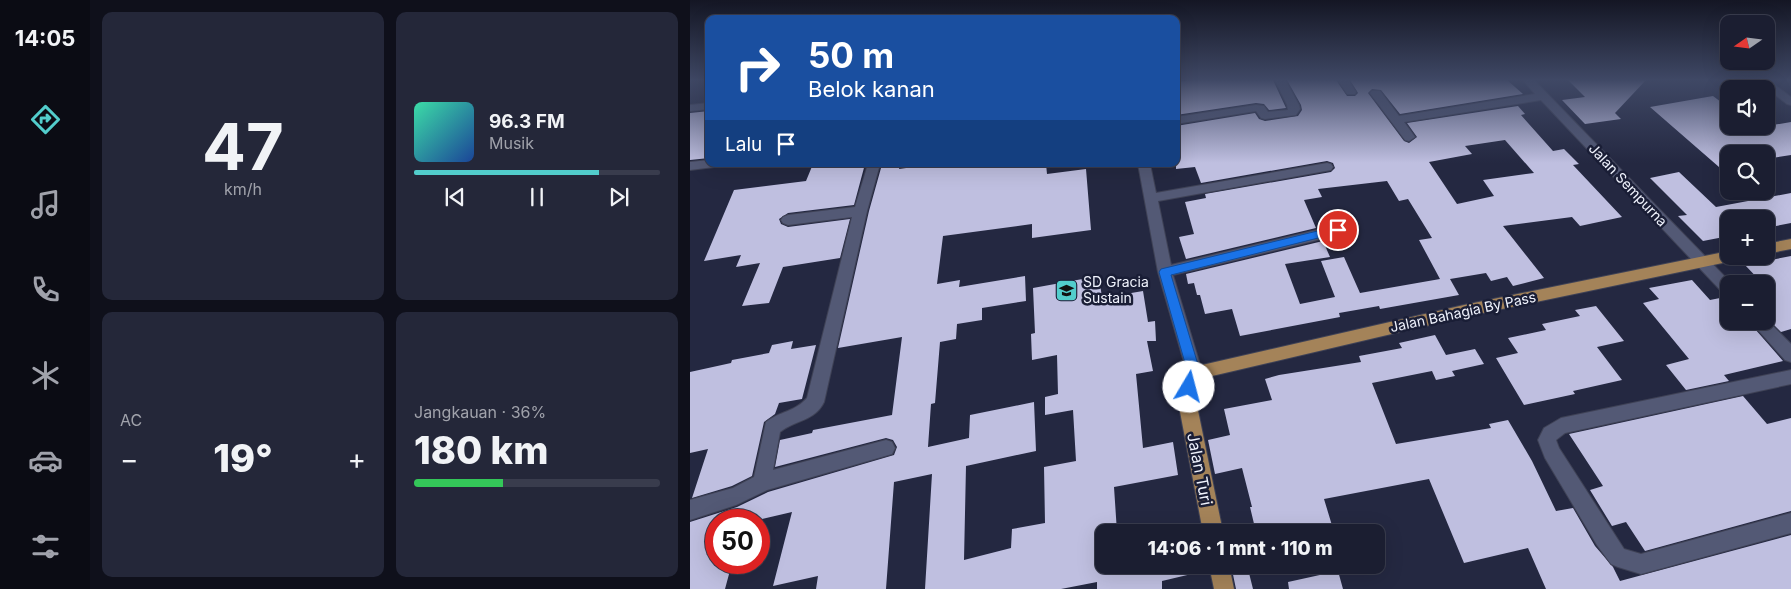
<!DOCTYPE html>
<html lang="id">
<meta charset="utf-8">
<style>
body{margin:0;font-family:Inter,sans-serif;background:#242739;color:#f1f3f6;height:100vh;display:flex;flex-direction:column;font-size:19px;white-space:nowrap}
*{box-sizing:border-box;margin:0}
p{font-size:16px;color:#a0a2ab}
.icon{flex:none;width:28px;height:28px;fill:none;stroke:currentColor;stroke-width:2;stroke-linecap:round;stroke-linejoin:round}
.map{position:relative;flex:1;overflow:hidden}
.panel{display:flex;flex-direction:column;gap:12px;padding:12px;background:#0f101b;width:600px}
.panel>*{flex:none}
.guide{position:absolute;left:15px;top:15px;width:475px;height:152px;border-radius:10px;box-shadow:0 5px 20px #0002,0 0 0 1px #393c4d;background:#1a4fa0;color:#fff;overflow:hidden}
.needle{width:32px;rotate:256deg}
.buttons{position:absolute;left:1030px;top:15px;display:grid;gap:10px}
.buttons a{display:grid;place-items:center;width:55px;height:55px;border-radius:10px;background:#1b1e31;box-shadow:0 5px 20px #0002,0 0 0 1px #393c4d;font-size:25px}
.speed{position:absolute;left:15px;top:509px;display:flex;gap:10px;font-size:25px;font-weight:700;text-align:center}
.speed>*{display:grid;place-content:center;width:65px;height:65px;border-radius:50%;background:#1b1e31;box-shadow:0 5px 20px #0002,0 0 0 1px #393c4d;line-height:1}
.speed .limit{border:8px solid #d22;background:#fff;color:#111}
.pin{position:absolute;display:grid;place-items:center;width:42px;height:42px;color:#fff;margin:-21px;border:2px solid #fff;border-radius:50%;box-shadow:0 1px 5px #0007}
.me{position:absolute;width:55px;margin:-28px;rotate:8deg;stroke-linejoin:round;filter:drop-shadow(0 0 4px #0008)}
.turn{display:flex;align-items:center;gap:18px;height:105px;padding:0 20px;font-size:22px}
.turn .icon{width:65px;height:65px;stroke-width:2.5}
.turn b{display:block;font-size:35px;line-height:42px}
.then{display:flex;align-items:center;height:48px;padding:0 20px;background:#0003;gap:10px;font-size:19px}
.big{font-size:38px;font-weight:800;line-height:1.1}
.panel .tile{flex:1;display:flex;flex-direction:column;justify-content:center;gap:8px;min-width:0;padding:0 18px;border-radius:10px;background:#242739}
.panel .dial{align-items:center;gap:0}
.dial b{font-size:65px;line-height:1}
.song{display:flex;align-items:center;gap:15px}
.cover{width:60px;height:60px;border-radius:8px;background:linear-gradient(135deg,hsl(160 70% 55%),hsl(220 70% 35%))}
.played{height:5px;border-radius:2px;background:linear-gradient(90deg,#52cdcc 75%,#393c4d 75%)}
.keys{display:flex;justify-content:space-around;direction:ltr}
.heat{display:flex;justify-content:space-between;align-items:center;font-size:28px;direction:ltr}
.charge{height:8px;border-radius:4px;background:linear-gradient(90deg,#34c759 36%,#393c4d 0)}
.panel .tiles{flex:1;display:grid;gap:12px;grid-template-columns:repeat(2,1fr)}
.trip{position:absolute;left:405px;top:524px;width:290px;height:50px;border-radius:10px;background:#1b1e31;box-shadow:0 5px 20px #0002,0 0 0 1px #393c4d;font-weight:800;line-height:50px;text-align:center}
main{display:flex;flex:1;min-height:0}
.dock{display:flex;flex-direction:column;width:90px;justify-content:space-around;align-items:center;background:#0b0c14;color:#a0a2ab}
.dock .icon{width:35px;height:35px}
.dock .active{color:#52cdcc}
.dock b{font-size:22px;color:#f1f3f6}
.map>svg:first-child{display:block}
</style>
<main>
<nav class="dock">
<b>14:05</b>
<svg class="icon active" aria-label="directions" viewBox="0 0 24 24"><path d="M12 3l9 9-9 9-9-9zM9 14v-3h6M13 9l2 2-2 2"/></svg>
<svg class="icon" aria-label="music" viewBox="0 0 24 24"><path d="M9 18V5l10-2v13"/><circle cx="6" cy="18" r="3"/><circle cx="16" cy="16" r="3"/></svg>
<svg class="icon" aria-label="phone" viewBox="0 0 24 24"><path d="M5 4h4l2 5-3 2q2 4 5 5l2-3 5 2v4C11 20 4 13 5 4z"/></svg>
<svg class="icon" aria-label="climate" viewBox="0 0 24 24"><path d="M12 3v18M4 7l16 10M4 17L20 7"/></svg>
<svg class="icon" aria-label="car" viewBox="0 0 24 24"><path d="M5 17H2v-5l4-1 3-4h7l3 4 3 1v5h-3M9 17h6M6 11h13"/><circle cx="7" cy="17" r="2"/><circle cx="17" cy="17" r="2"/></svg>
<svg class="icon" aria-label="filters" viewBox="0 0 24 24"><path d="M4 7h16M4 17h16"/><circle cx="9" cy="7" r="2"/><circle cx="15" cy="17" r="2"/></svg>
</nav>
<section class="panel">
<div class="tiles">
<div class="tile dial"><b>47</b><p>km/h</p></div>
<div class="tile">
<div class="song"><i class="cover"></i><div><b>96.3 FM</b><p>Musik</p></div></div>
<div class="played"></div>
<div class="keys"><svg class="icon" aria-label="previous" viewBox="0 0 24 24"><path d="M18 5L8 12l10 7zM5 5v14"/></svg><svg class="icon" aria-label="pause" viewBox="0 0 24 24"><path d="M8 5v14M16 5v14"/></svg><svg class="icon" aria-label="next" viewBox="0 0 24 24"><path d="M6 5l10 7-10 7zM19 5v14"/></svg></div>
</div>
<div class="tile"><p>AC</p>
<div class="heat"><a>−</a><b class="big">19°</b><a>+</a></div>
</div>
<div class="tile"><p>Jangkauan · 36%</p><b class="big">180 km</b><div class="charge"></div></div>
</div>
</section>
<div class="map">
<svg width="1101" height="589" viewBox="0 0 1101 589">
<rect width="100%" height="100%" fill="#242841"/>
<path fill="#bfbfe0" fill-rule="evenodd" d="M503,80H583L596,108L579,110L574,104L566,103L486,115V82Z
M597,80H646L657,96H665L668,93L660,80H817L833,94L710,114L691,90L682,89L678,93L714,141L719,143L727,137L717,123L828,106L835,114L831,115L863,151L874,149L889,164L883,165L932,217L890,226L882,217L813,226L854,278L823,286L817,277L801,281L796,273L760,279L769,295L690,309L689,306L649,313L650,317L550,336L542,309L515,314L510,295H507L504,283L498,284L496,274L633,241L640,257L595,264L610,304L645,297L631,261L654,257L670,293L750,279L729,240L742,238L718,199L709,201L697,181L628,189L632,197L614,200L626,228L496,259L489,237L504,234L495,202L516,198L515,194L641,172L645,168L643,163L637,161L511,183L505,167L486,169V126L565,113L569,119L575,121L608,116L612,110L611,105ZM815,140L844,173L793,180L804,196L767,204L739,162L782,154L775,146Z
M878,80H956L925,113L931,119L895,124L872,100L895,97Z
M1023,96L1039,108V126H1063L1065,128L1101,122V155L1076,159V154H1039V166L1029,167L960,107Z
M19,111V158L0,160V113Z
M123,164H175L164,205L98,213L89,219L91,224L98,227L160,219L150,258L93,267L79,303L52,306L70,263L46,267L51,255L14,261L44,190L116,181Z
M245,164H356L357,174L396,169L401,230L342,238V224L253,236L247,284L270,280L269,287L335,276L336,301L292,308V320L267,324L266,339L250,342L245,403L241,404L238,447L279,438L280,415L344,402L346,451L276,466L274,560L321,548L322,529L355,523L354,467L386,461L383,410L355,415V397L368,394L367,355L342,360L341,334L345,333L343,288L409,276L412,298L453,291L458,322L465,321L466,341H457L463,371L446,374L453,448L483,442L488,475L424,487L427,532H414V565H509L510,572L472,581V589H407V582L371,589H235L242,474L204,482L196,589H126L128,576L83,586L102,512L68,520H26V566L42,563L35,589H0V522L47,507L78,492L204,455L207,447L203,440L196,438L85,467L90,440L122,433L123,430L202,415L212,337L148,348L179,211L191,168L210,166L209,169Z
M989,172L1026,207L1101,193V223L1076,228V219H1039V236L1013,241L988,216L997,215L960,178Z
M1101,256V329L1091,332L1076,317V284H1073L1055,265Z
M1002,280L1020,300L1035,297L1039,298V321H1058L1093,361L1034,375L1039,381L996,390L976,365L999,359L953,303L969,299L959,288Z
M906,306L934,341L907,347L932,380L883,391L885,394L834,405L806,358L828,353L818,338L856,330L852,324L890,316L885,310Z
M745,335L756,355L785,349L794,364L762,371L765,376L746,380L742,371L682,383L706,444L801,428L799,424L818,420L842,461L866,511L883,508L905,546L923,567L930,581L1101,535V589H856L838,548L774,563L739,479L634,499L644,532H566L560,507H562L552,468L525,474L518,440L540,435L534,409L582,400L575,379L589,375L671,362L669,356L712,348L709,343Z
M103,341L101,349L126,345L112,399L89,403L85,414L74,422L62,476L42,486L2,498L18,449L0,453V372L41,363L42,360L79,353L82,345Z
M1053,396L1077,424L1101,418V511L955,551L936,522L922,526L900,490L913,486L879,434Z
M541,565H557L563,589H546Z
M648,571L653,589H599L598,582Z"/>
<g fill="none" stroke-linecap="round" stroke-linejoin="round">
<defs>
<path id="minor" d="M585,80H595L609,105L610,109L606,115L575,119L571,118L566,111L486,124V117L566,105L574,106L578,112L598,110L597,105Z
M648,80H658L666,92L665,94H657Z
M833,80H844L1042,284H1039V296L1034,294L851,100L714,122L725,137L719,141L715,140L680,93L682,91H690L709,116L845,94Z
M1066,80H1078L1101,97V105L1097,104Z
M19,103V109L0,111V105Z
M19,160V164H26L24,167L0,170V162Z
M637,163L641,164L643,167L641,170L468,201L481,265L648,225L653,227L655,230L653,233L648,235L483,275L514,378L512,383L506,385L500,383L468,272L448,164H460L466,193Z
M178,164H190L177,211L134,402C125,421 105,420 90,432L83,470L196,440L202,442L205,448L202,454L77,490L46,505L0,520V500L43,488L64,477L76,422C89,412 106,411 117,398L162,217L98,225L93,223L91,220L93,217L98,215L165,207Z
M1076,319L1101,344V362L1095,360L1060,321H1076Z
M1101,370V384L875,433L866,440L869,448L934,549L951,554L1101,513V533L951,574L928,567L921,564L907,545L855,458L848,440L854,428L871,418Z"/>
<path id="major" d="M1101,239V249L1076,254V244Z
M1039,251V256H1049L1047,260L774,317L522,376L510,386L505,396L533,532H513L487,396L496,379L512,365L774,305Z
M519,565H539L544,589H524Z"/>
</defs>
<use href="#minor" stroke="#3f4256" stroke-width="2"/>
<use href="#major" stroke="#3f4256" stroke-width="2"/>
<use href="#minor" fill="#535975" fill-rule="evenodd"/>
<use href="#major" fill="#a48359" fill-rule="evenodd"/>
</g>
<linearGradient id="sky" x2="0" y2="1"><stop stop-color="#141624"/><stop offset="0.49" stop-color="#3f4865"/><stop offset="1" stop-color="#3f4865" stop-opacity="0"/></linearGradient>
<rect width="1101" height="163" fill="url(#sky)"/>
<path fill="#1a73e8" stroke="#114b97" d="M648,226L652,227L654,230L652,232L481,275L512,378C508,385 504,394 494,391L493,387L499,377L469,272L471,269Z"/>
<defs>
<symbol id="school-square" viewBox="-11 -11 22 22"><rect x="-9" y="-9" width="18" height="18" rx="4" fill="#52cdcc" stroke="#1a1e36"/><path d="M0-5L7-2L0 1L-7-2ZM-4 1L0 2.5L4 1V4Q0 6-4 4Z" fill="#111"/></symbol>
</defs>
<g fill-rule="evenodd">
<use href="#school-square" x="364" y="278" width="25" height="25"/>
</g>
<g text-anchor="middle" stroke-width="5" stroke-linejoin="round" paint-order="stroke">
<g font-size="14" fill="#f0f3fd" stroke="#1a1e36">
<text transform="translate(938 185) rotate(47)" y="5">Jalan Sempurna</text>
<text transform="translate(773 312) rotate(-12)" y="5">Jalan Bahagia By Pass</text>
</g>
<g font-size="14" fill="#f0f3fd" stroke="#1a1e36" text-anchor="start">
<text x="393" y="287">SD Gracia<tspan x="393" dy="16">Sustain</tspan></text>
</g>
<g font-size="16" fill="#f0f3fd" stroke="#1a1e36">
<text transform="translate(510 469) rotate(79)" y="6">Jalan Turi</text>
</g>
</g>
</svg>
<div class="buttons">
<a><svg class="needle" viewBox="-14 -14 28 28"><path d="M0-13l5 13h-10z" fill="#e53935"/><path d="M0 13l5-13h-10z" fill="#a0a2ab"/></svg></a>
<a><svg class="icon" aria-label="sound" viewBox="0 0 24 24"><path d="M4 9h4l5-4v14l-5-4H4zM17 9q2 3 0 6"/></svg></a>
<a><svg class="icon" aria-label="search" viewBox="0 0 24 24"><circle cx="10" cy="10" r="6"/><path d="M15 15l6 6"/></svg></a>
<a>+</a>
<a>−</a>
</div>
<div class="speed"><div class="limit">50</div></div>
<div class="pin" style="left:648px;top:230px;background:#d93025"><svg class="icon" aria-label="arrive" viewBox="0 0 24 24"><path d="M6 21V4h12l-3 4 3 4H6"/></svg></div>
<svg class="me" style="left:499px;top:387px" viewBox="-20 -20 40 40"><circle r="19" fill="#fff"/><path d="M0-13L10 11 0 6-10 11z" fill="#1a73e8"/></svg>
<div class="trip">14:06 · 1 mnt · 110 m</div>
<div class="guide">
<div class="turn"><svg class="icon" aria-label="right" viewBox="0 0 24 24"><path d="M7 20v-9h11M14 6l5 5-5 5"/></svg><div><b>50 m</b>Belok kanan</div></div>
<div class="then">Lalu<svg class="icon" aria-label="arrive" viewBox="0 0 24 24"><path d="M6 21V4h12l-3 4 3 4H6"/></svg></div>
</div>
</div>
</main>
